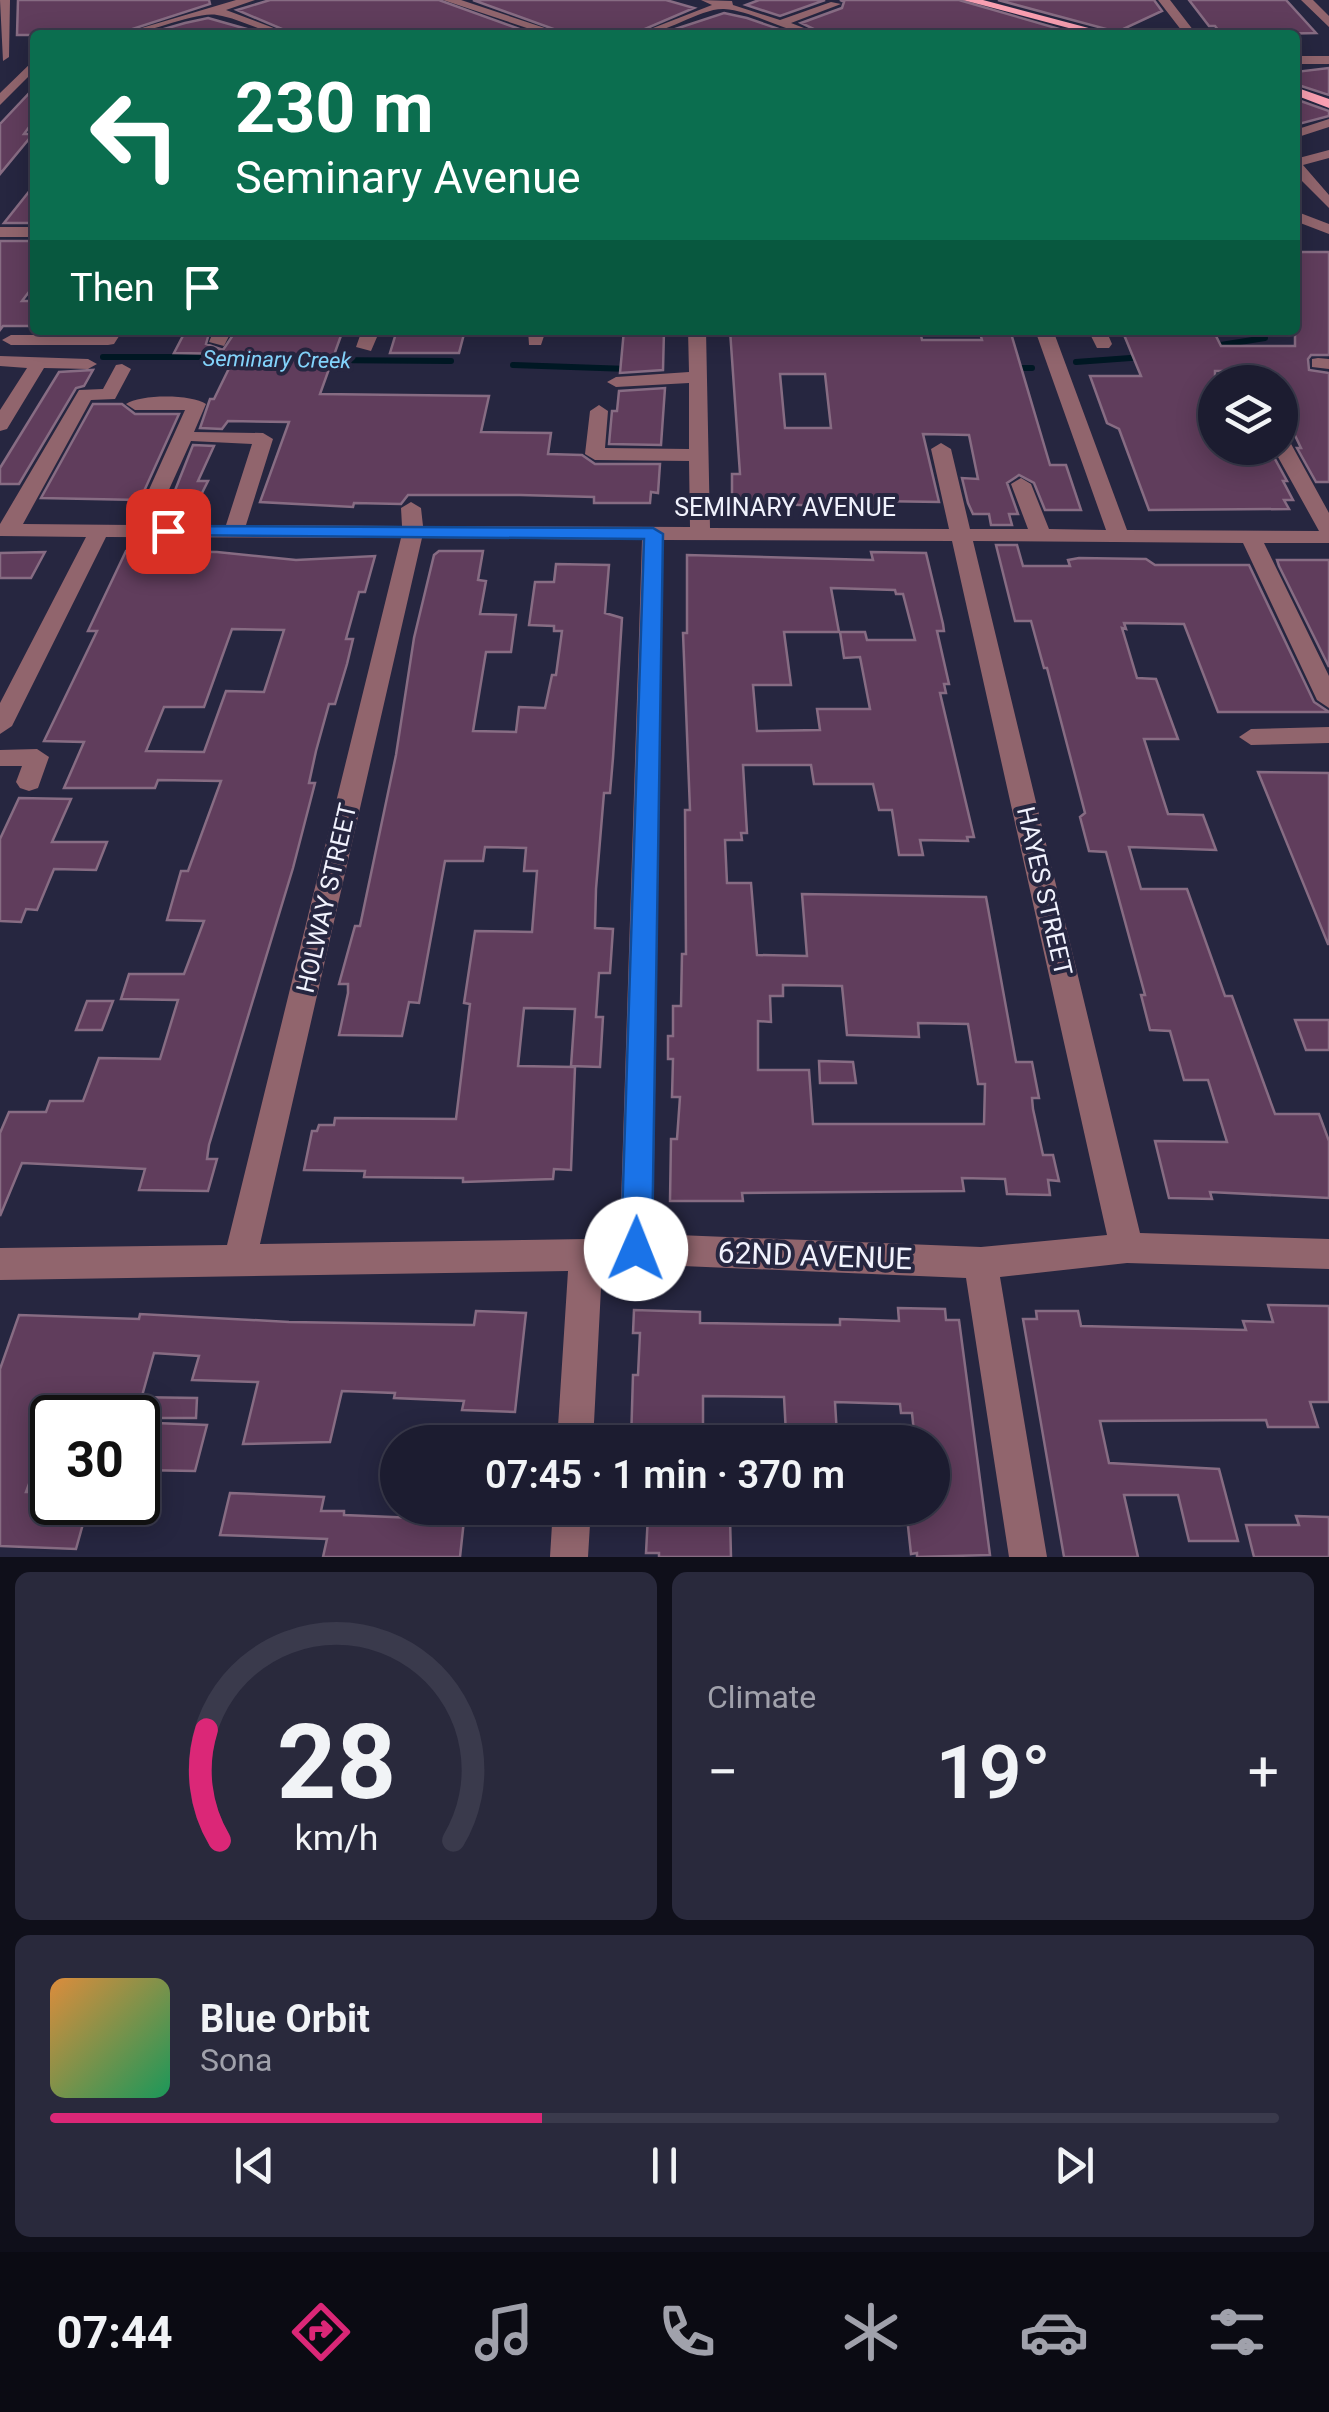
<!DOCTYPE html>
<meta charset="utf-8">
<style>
body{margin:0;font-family:Roboto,sans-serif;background:#29293c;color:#f1f3f6;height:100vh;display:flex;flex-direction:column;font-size:38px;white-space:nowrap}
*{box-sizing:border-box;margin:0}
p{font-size:32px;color:#a0a1ab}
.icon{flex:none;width:55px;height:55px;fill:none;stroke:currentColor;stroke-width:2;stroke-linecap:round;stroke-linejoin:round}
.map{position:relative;height:1557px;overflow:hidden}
.drawer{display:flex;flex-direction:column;gap:15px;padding:15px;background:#0f0f1a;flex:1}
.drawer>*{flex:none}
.hud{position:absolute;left:30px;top:30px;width:1270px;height:305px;border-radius:10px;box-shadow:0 5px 25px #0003,0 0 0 2px #3a3a4c;background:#0b6e4f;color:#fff;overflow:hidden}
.fabs{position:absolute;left:1198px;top:365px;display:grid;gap:20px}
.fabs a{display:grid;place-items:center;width:100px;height:100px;border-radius:50%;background:#1c1c30;box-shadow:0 5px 25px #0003,0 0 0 2px #3a3a4c;font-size:50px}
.speed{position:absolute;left:30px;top:1395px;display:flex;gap:20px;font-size:50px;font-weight:700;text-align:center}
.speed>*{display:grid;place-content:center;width:130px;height:130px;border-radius:50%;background:#1c1c30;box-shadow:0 5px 25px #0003,0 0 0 2px #3a3a4c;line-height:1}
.speed .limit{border:5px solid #111;border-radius:15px;background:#fff;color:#111}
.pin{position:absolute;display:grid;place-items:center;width:85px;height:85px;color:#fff;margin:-42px;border-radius:20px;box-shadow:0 5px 15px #0006}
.me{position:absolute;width:110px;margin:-55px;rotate:1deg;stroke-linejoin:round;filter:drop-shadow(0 0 8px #0008)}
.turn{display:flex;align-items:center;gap:35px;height:210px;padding:0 40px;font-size:45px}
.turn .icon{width:130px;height:130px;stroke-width:2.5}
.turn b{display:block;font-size:70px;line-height:85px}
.then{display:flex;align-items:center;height:95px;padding:0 40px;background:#0003;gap:20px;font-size:38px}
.big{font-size:75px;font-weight:600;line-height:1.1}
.drawer .tile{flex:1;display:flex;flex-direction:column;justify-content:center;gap:15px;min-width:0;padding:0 35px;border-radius:15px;background:#29293c}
.drawer .dial{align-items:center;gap:0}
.dial svg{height:260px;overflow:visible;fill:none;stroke:#3a3a4c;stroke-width:7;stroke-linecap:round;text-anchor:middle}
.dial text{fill:#f1f3f6;stroke:none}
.song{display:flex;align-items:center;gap:30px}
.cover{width:120px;height:120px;border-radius:15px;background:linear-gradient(135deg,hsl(30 70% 55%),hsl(150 70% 35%))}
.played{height:10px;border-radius:5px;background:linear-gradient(90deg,#db2777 40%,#3a3a4c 40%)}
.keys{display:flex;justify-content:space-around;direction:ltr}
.heat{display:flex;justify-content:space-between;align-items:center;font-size:55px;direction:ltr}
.drawer .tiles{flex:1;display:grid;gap:15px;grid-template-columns:1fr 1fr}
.tile:last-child{grid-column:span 2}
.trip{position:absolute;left:380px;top:1425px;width:570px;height:100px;border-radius:50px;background:#1c1c30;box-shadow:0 5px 25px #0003,0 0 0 2px #3a3a4c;font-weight:600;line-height:100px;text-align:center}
.menu{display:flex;height:160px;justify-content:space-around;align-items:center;background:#0b0b13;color:#a0a1ab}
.menu .icon{width:70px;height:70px}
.menu .on{color:#db2777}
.menu b{font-size:45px;color:#f1f3f6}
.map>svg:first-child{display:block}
</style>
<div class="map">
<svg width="1329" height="1557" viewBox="0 0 1329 1557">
<rect width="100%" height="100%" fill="#262640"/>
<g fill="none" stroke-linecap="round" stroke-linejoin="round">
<path stroke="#001824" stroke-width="6" d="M1208,347L1265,338
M103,357H244
M324,360L451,361
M1076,362L1144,357
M513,365L629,369
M1010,368H1032"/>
</g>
<path fill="#603d5c" stroke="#876c83" stroke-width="2.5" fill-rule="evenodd" d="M18,0H209L210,4L114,35H17Z
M270,0H439L536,35H296L237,10Z
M473,0H666L694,8L631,35H570Z
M759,0H825L780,16L746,5Z
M840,0H959L1080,35H826L801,23L842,8L844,2Z
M998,0H1154L1162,11L1117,32Z
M1189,0H1286L1316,33L1222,35L1215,26H1209Z
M724,13L747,18L796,35H657Z
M208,18L268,35H143L185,23Z
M1329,68V95L1295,84V72Z
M35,87V119L24,134H33L0,174V124Z
M1295,99L1329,111V116L1295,125Z
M35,184V223H4Z
M0,241H35V284L22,301H35V326H3L0,330Z
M1295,252H1329V355H1311L1308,359L1309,370L1329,373V482H1316L1297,448H1301L1280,404V382L1253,371H1215V448H1269L1287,481H1283L1293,500H1284L1289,509L1149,510L1119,429L1107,423L1090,376H1141L1122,330H1213L1221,346H1295Z
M186,330H210L206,344L223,350L235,332L343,330L320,394L489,396L481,432L551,433L548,454L582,455L595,464H660L658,493L651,492L650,503H594V497L520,495H408L401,504L354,503L353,507L260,502L289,422L228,421L222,429L200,428L210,399H214L236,354L174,353Z
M397,330H465L459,353H390Z
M624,330H664L663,370L620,373Z
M730,330H920L922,340H982L979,330H1010L1050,465H1066L1081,510H1045L1034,483L1019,475L1007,483L1018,514H1009L1012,525H991L989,514H973L968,503L962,478L978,479L969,435L923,434L939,502L875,501L876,509L762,503V510L732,509V474H740ZM780,374H825L831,428H785Z
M93,370L84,386L76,388L19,484H0V468L59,372Z
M665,388L661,445L609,444L612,411H617L619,391Z
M93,404H122L135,414H179L140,500L41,498Z
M193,445L214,446L198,481H208L197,503H170Z
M996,545H1017L1023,566H1070L1068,560L1079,558L1146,559L1155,565H1249L1314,702L1329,712H1218L1184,624L1124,623L1126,629L1122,628L1137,678L1156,679L1178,739H1144L1168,814L1203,815L1216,850L1129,847L1141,889H1187L1225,996H1232L1275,1114H1319L1329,1141V1198L1210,1192L1212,1199L1169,1198L1155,1141L1227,1142L1208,1080H1184L1170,1031L1150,1030L1141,995H1145L1106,852L1089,851L1080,817L1085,813L1047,668H1044L1031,621H1015Z
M126,551L217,552L296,560L375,556L365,592H359L346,639H353L347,664L335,704H329L316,751L309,783H315L293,868L209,1145L207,1159H217L208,1191L139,1190L145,1169L22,1163L0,1216V1133L9,1112H46L50,1101H83L99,1058L160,1059L178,1000L121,999L129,974H184L204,921L167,920L181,871H188L221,781L158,780L155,788H64L84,742L44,741L97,631H88ZM232,629L284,630L264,692L226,691L204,752L146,751L164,707H204Z
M439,551H483L478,580L486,581L480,614L516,615L511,652H486L473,731L516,732L519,707L545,708L552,675H556L562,631H554V626L529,625L535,582H554L556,564L609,565L605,613L622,618L613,758L610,793H604L596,889L595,928L613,929L610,973H599L596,1017H603L600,1067L571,1066L575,1009L524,1008L518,1066L575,1067L571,1170L554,1169L553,1179L463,1182V1178L364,1177L365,1171L304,1170L312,1131H317L319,1125H334L335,1118L456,1119L470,1004L464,1003L475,931L532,932L537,871H524L526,848L485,847L483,861H445L419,1003L409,1002L402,1036L339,1035L348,993V984H339L355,926H360L396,755L414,638L434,555Z
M45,552L31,578H0V553Z
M871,552L926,553L943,624L944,631H937L949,684H944L946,693H940L974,837H967L968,841L920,840L923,855H899L892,810H879L873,784H814L811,765H743L747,833H741L742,840H725L727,883H751L757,955L807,956L802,894L986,897L1016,1062H1032L1039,1098H1032L1033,1109L1043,1155H1053L1059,1181L1048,1180L1050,1195L1007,1194L1005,1179L962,1178L964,1191L742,1193L743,1201H670L671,1139H677L680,1097H672L673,1059H668V1036H673V1006H681L682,954H686L685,810H690L683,633H687V555L873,560ZM831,588L895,590L896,594H903L915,640H867L865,632H840L844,658L860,657L870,709H817L820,730L757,731L753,685H791L784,632H839ZM783,985L842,986L847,1035L919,1037L918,1023L968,1024L978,1084H985L984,1124H813L809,1070H758V1021L771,1022L770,996H783Z
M1277,560H1329V667L1279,566Z
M1258,772L1329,773V944H1328Z
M19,798L71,799L52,842H107L96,870L54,869L37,910L26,909L21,922L0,921V839Z
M87,1001H113L102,1030H76Z
M1295,1020H1329V1050H1306Z
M819,1061L853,1062L856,1083H820Z
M1268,1305L1329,1306V1402H1310L1318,1427H1268L1266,1420L1100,1421L1109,1463L1219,1469L1238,1541H1189L1178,1495H1124L1138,1557H1064L1023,1319H1037L1036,1311H1078L1081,1326L1246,1330L1243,1321L1273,1322Z
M898,1308L945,1309L946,1320H959L990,1555L917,1557V1553L911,1554L906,1508H932V1442H915L912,1413H901L900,1404L835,1402L837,1435L786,1434L784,1397L703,1396V1442H631L633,1375H638L640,1333H633L634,1310L700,1312V1323L840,1325V1319L899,1321Z
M476,1311L526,1313L515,1412L462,1410L464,1401L394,1398L395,1393L342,1391L330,1442L243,1444L258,1382L192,1380L199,1356L154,1353L142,1396L62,1395L26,1492H52V1502H89L76,1549L0,1546V1369L19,1315L139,1319L140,1314L289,1322L474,1325Z
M131,1397L197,1398L196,1418H157L156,1423L207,1425L195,1471L138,1470V1418H125Z
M230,1493L324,1497L321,1511H344V1515L464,1520L460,1557H323L327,1539L220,1535Z
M648,1515L730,1517L731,1557H659V1553H646Z
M1296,1516L1329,1517V1557H1254L1246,1525H1299Z"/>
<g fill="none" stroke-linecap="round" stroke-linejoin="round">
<path fill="#91656d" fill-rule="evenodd" d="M0,0H10L9,57L3,61Z
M236,0H255L226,10L292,35C264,35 243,19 217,15C195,11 147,35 118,35Z
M443,0H461L566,35H548Z
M701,0L732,1L733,5L780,20L831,2L841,4L791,23L822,35C787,35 756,11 724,9C700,8 666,35 635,35L712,5Z
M1158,0H1170L1197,35H1185Z
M1301,0H1313L1329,16V27Z
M1295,56H1329V64H1295Z
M35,59V70L0,105V93Z
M1329,119V127L1295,138V130Z
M1329,150V158L1303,165L1329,195V208L1295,174V159Z
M1295,211L1329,224V234L1295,221Z
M0,227H35V237H0Z
M105,330H123L114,344L108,345H11L2,340L11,335H103Z
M214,330H232L224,346L209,342Z
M362,330H380L371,351L356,347Z
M528,330H546L541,345H529Z
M688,330H706L710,528L949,529L931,449L941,443L951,449L970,529H1028L1011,484L1021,478L1031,484L1049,529L1106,530L1035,330H1053L1127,530L1319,531L1273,448H1280V436L1290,442L1329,513V543H1264L1329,676V708L1317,700L1243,543L973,541L1140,1233L1329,1239V1269L1127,1263L1000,1277L1047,1557H1009L966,1278L636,1264L602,1269L593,1442H557L568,1271L0,1280V1248L227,1245L401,538L106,537L12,726L0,734V703L86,537L0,536V524L79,390L103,389L116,365L122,364L131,369L115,399L91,400L23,524L133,525L185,410H135L126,404C140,394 192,394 206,404L194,432L263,433L273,439L246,525L402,526L401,508L411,502L421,508L423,526L690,527L689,461L595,460L585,454L590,411L599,405L608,411L605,448L689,449V383L616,387L607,382L616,377L689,372ZM191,441L252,444L226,525H153ZM422,538L642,540L620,1236L586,1239L260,1244ZM663,540L952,541L1107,1235L981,1247L653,1234Z
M1088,330H1106L1112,344L1109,348H1097Z
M0,356L88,359L97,364L88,369L44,368L7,429L0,431V410L27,368L0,366Z
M1318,358L1329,359V369L1312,367V359Z
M1329,727V743L1251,745L1239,737L1251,729Z
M37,749L49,757L38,788L29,791L20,788L16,782L22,766H0V750Z
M553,1508H591L588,1557H550Z"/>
<path fill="#f99fb1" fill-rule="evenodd" d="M963,0H983L1115,35H1095Z
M1295,87L1329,99V108L1295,95Z"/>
</g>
<path fill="#1a73e8" stroke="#114b97" stroke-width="2.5" d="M168,526L653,528L663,534L652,1249L647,1259L636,1263L626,1259L621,1249L644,539L162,535V527Z"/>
<g text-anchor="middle" stroke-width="8" stroke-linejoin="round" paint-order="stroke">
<g font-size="22" font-style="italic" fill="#84d5fd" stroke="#262640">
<text transform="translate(277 359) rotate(1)" y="8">Seminary Creek</text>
</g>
<g font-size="25" fill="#f1f2fd" stroke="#262640">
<text x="785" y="516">SEMINARY AVENUE</text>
<text transform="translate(1045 891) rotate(77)" y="9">HAYES STREET</text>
<text transform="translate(326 898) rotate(-77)" y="9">HOLWAY STREET</text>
</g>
<g font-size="30" fill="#f1f2fd" stroke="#262640">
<text transform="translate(815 1256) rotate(2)" y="10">62ND AVENUE</text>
</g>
</g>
</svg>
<div class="fabs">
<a><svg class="icon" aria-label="layers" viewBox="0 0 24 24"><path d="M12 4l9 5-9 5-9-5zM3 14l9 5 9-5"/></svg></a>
</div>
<div class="speed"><div class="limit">30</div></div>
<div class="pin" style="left:168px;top:531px;background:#d93025"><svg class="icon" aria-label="arrive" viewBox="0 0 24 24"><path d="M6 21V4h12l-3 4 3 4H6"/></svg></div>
<svg class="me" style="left:636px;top:1249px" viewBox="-20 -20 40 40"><circle r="19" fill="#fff"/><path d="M0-13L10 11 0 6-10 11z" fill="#1a73e8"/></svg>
<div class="trip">07:45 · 1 min · 370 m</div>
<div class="hud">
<div class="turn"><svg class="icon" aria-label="left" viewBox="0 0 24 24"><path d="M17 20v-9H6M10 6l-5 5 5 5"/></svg><div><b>230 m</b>Seminary Avenue</div></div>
<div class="then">Then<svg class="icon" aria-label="arrive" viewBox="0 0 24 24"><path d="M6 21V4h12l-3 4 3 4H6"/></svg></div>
</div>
</div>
<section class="drawer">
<div class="tiles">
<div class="tile dial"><svg viewBox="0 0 100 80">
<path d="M14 69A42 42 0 1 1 86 69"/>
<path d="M14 69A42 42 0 0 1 10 35" stroke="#db2777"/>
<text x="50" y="56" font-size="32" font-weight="700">28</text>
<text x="50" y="72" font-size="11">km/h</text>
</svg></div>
<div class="tile"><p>Climate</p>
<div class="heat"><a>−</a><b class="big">19°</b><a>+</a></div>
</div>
<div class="tile">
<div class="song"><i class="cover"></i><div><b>Blue Orbit</b><p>Sona</p></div></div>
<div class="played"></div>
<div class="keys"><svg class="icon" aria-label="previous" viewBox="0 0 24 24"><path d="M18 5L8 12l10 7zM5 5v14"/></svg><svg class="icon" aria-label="pause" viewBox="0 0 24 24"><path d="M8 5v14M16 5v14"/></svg><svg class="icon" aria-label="next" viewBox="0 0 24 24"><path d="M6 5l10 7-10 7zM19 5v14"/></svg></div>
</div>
</div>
</section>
<nav class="menu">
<b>07:44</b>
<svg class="icon on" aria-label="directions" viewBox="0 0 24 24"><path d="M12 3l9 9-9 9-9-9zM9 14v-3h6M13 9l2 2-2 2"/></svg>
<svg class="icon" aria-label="music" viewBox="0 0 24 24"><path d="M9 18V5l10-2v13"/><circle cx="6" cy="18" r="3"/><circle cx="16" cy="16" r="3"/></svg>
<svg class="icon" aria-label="phone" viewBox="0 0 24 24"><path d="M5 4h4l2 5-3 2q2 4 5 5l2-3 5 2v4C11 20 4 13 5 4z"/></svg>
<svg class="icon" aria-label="climate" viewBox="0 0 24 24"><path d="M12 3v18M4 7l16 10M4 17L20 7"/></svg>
<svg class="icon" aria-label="car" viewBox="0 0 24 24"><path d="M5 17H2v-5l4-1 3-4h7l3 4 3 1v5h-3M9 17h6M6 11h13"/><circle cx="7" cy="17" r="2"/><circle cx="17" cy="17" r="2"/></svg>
<svg class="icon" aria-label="filters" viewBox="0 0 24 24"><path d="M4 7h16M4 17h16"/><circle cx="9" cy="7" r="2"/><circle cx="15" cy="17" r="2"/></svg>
</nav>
